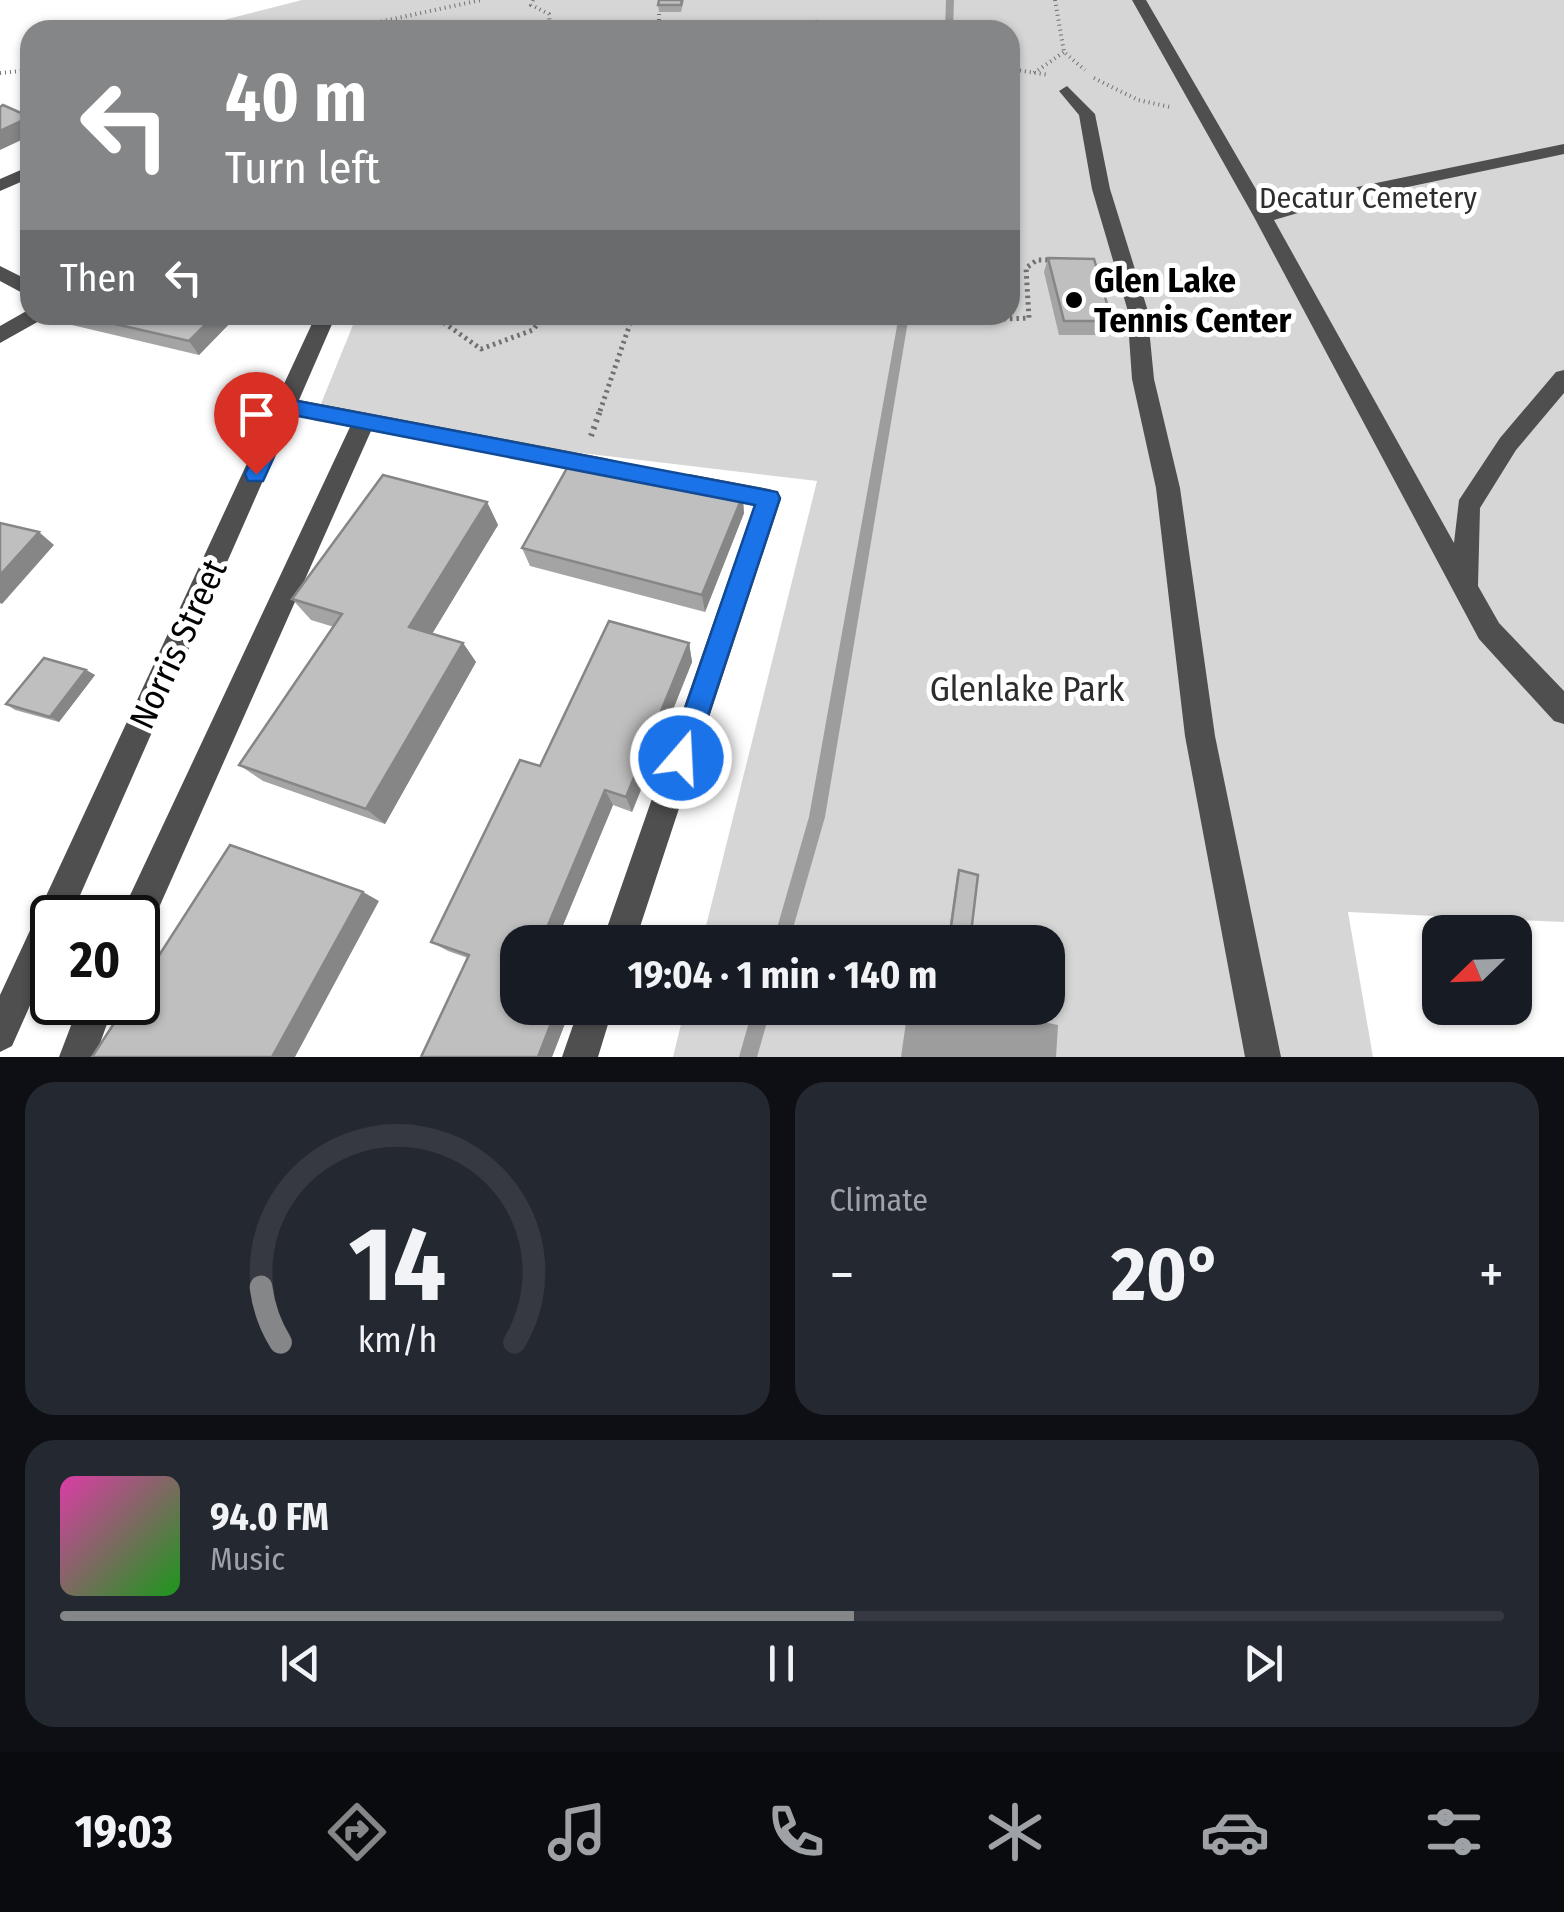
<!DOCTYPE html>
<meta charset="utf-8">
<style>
body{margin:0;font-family:"Fira Sans Condensed",sans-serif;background:#242831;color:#f1f3f6;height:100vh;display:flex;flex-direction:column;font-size:38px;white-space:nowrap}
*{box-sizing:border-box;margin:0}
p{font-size:32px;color:#9ea1a6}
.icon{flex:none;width:55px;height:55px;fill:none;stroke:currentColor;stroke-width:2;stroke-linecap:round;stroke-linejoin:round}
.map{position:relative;height:1057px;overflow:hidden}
.side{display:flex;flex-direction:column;gap:25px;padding:25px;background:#0d0f14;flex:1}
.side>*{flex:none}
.banner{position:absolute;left:20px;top:20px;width:1000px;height:305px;border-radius:30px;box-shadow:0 2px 8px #0004;background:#858687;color:#fff;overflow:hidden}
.needle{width:65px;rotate:247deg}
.controls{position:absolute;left:1422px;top:915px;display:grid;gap:20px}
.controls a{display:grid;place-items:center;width:110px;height:110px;border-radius:20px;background:#171b24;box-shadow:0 2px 8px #0004;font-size:50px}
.speed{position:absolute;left:30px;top:895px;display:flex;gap:20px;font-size:50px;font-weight:700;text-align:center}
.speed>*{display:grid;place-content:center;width:130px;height:130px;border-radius:50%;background:#171b24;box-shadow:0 2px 8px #0004;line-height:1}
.speed .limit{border:5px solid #111;border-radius:15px;background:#fff;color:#111}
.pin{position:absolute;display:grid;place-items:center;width:85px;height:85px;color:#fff;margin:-102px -42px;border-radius:50% 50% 50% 0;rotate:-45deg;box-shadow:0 0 10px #0007}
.pin .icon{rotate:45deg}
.me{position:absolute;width:110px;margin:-55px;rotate:19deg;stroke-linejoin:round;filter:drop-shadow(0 0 8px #0008)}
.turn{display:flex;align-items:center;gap:35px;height:210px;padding:0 40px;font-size:45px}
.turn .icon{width:130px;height:130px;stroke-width:2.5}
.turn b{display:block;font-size:70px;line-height:85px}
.then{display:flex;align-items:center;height:95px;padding:0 40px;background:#0003;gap:20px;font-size:38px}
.big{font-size:75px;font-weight:700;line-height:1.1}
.side .widget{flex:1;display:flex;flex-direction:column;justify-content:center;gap:15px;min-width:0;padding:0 35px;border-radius:30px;background:#242831}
.side .dial{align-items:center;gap:0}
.dial svg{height:260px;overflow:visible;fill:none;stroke:#363941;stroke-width:7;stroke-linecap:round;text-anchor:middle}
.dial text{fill:#f1f3f6;stroke:none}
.song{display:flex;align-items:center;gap:30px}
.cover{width:120px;height:120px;border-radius:15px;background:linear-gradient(135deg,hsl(320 70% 55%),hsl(120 70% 35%))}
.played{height:10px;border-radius:5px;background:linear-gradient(90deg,#858687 55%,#363941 55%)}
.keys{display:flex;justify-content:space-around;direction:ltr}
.heat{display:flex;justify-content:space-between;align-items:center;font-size:55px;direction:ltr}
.side .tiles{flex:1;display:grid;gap:25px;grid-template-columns:1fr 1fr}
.widget:last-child{grid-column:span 2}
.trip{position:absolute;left:500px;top:925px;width:565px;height:100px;border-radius:30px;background:#171b24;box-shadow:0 2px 8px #0004;font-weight:700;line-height:100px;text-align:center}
.tabs{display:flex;height:160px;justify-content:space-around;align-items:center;background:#090b0e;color:#9ea1a6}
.tabs .icon{width:70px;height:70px}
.tabs .current{color:#858687}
.tabs b{font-size:45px;color:#f1f3f6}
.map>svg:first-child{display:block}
</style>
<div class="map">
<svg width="1564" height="1057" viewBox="0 0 1564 1057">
<rect width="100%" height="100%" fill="#fff"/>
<path fill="#d6d6d6" d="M302,0H1564V922L1348,912L1373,1057H673L685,1008H1048V942H702L817,481L314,421L357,315H1010V30H185Z"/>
<path fill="#9d9d9d" d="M908,1008H976L1058,1025L1056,1057H901Z"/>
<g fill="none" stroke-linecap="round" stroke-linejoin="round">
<path fill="#9d9d9d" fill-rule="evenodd" d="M946,0H954L953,30H945Z
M899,315H909L825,817L789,942H773L809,817Z
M753,1008H771L757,1057H739Z"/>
<path stroke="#717171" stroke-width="4" stroke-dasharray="1 4" stroke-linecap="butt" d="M533,0L531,5L549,14L550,30
M1055,0L1064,52L1085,70
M342,30L481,0
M659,30V14L670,0
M1010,69L1049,75
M0,73L30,70
M1034,73L1064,52
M1094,78L1138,100L1170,107"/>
<path stroke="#717171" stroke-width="5" stroke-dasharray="2.5 4" stroke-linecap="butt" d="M433,315L481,349L533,330L544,315
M952,315L976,320L1029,318L1026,268L1037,260H1054
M600,411L633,315"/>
<path stroke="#717171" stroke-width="6" stroke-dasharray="2.5 5" stroke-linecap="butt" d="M591,436L601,408"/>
<path fill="#4f4f4f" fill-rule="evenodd" d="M1132,0H1146L1268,210L1328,193L1564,144V154L1332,203L1274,220L1454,543L1459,500L1500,438L1556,372L1564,370V393L1516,450L1480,508L1478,586L1499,623L1564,691V724L1554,721L1479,639L1254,217Z
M1067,86L1095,114L1110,189L1147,308L1154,379L1180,488L1215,736L1281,1057H1245L1185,736L1156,488L1132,379L1127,308L1092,189L1079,115L1059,91Z
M30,166V178L0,191V179Z
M0,266L30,281V297L0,281Z
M30,309V315H44L41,320L0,343V326Z
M316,315H336L299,400L605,458L613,460L617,467L613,474L605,476L371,431L149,930L138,934V918H121L125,906L350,427L292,415L70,918H52V956L12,1046L0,1052V995Z
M689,474L769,489L778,492L781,499L635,942H602L754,506L680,490L677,483L680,476Z
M80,1002H115L95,1057H59Z
M579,1008H613L598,1057H562Z"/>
</g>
<path fill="#a4a4a4" d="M684,0L681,12H659L658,5Z
M1048,258L1112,321L1107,335H1059L1044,272Z
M63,315H231L234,319L199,355L72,325Z
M487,502L498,525L432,634L463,643L476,662L385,824L263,781L239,765L334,627L311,620L292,599Z
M744,513L705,612L530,566L522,548Z
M689,643L692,662L632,812L613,805L556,942H518V1008H571L552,1057L468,958L448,951L431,942L540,766Z
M86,670L95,675L59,722L15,710L6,704Z
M959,870L971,933L968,935L949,930L957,874Z"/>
<path fill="#868686" d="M30,117V136L0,150V131Z
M215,315H231L234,319L199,355L189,341Z
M743,495L744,513L705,612L702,595Z
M487,502L498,525L424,647L409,627Z
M39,532L54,545L2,604L0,603V575Z
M463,643L476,662L385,824L366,809Z
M689,643L692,662L632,812L626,797Z
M86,670L95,675L59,722L50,717Z
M605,790L613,805L556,942H541Z
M363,892L379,901L295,1057H272Z
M557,1008H571L552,1057H538Z"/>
<path fill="#bfbfbf" stroke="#868686" stroke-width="2.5" d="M659,0H682L681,5H658Z
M816,21L847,26V30H789L788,29Z
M3,105L30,117L0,131V107Z
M1048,258L1094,259L1112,321H1064Z
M76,315H215L189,341Z
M575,454L743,495L702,595L522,548Z
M383,475L487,502L409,627L463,643L366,809L239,765L342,614L292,599Z
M0,523L39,532L0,575Z
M609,621L689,643L626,797L605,790L541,942H518V1008H557L538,1057H421L469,955L431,942L520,760L540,766Z
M44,658L86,670L50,717L6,704Z
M230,845L363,892L272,1057H92L128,1002H138V988Z
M959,870L978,875L971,933L951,927Z"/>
<path fill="#1a73e8" stroke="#114b97" stroke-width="2.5" d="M287,399L777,492L780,498L691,767L681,771L671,767L668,758L755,505L293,415L263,481H248L245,474L277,406Z"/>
<circle fill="#000" stroke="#fff" stroke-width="4" cx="1074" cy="300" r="10"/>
<g text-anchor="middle" stroke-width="10" stroke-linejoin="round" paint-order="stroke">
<g font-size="30" fill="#2d2d2d" stroke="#fff">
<text x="1368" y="208">Decatur Cemetery</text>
</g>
<g font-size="35" font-weight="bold" fill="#000" stroke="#fff" text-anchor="start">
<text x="1094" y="292">Glen Lake<tspan x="1094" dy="40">Tennis Center</tspan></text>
</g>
<g font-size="35" fill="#000" stroke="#fff">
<text transform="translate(178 644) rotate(-65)" y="12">Norris Street</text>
</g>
<g font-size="35" fill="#2d2d2d" stroke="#fff">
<text x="1027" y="701">Glenlake Park</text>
</g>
</g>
</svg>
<div class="controls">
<a><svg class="needle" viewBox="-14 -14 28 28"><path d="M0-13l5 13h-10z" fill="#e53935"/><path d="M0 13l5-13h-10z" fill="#9ea1a6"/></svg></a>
</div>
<div class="speed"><div class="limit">20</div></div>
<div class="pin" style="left:256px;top:474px;background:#d93025"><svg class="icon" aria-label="arrive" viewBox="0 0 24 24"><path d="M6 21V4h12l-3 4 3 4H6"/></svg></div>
<svg class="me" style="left:681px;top:758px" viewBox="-20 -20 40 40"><circle r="17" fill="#1a73e8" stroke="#fff" stroke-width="3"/><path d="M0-11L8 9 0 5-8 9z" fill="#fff"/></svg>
<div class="trip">19:04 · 1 min · 140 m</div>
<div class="banner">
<div class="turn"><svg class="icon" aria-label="left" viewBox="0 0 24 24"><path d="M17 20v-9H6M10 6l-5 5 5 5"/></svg><div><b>40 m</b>Turn left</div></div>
<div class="then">Then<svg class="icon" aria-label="left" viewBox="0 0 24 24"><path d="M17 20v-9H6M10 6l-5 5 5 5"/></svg></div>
</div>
</div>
<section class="side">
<div class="tiles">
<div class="widget dial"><svg viewBox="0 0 100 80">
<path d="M14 69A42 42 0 1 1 86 69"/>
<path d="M14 69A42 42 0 0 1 8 52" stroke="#858687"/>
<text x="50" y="56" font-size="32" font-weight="700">14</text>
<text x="50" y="72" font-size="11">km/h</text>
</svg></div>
<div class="widget"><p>Climate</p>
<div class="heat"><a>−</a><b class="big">20°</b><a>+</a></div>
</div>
<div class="widget">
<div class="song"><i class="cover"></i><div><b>94.0 FM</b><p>Music</p></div></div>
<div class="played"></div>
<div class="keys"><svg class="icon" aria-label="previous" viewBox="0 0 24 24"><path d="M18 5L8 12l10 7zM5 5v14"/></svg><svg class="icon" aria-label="pause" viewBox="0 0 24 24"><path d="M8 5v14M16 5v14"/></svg><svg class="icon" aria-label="next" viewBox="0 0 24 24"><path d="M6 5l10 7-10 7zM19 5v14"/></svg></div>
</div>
</div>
</section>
<nav class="tabs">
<b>19:03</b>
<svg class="icon current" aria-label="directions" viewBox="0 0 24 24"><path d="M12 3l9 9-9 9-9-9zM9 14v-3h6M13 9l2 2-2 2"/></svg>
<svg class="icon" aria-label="music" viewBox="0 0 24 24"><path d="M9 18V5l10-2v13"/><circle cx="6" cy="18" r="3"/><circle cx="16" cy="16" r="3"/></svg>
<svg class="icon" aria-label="phone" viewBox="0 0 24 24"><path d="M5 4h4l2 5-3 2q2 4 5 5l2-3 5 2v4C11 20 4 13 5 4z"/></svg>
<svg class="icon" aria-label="climate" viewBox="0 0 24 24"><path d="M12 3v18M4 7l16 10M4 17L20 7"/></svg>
<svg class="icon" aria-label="car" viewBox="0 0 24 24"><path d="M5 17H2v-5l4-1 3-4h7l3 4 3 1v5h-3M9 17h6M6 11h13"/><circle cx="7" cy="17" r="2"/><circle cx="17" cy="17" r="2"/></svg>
<svg class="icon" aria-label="filters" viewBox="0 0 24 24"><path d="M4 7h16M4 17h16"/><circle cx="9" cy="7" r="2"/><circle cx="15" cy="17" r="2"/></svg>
</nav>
